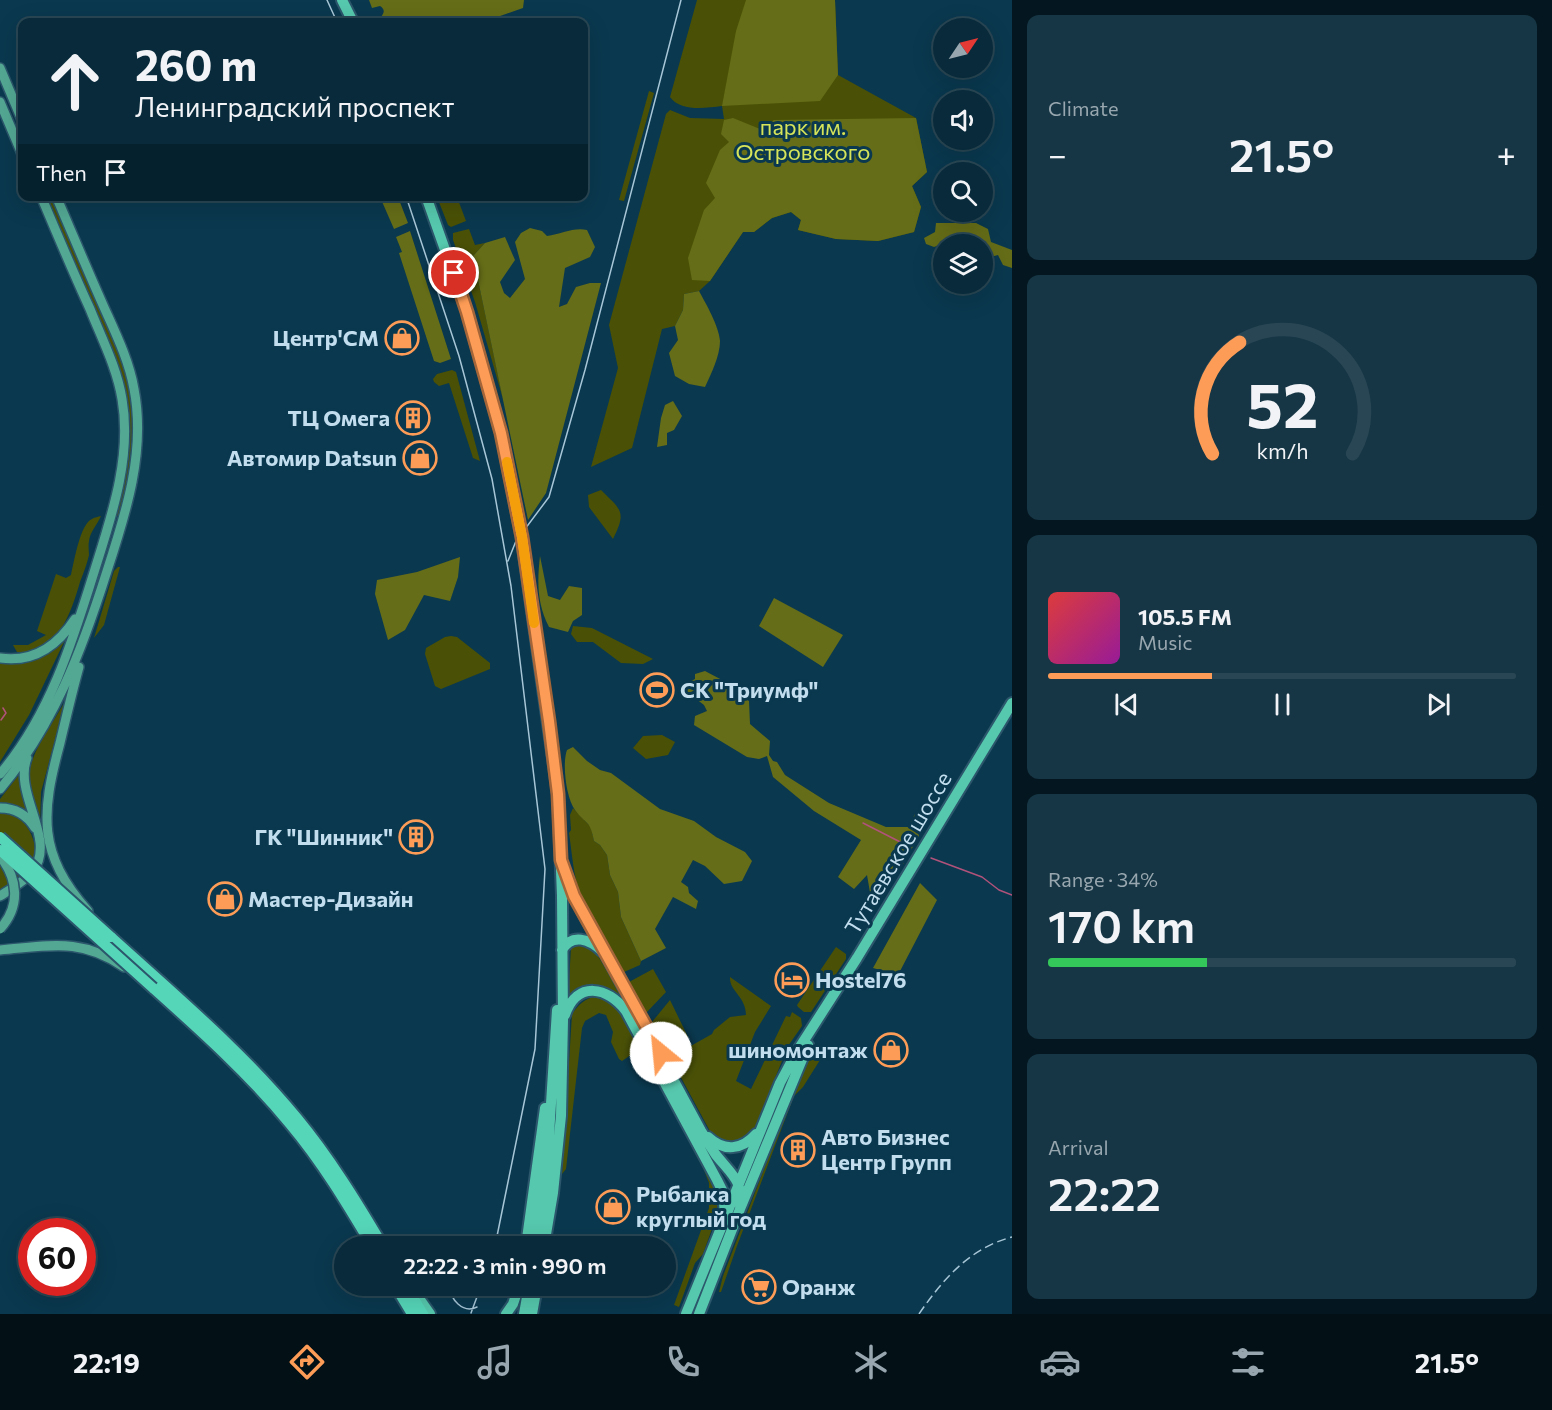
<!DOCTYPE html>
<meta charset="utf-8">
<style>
body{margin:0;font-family:Commissioner,sans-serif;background:#163645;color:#f1f3f6;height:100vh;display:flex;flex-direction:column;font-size:22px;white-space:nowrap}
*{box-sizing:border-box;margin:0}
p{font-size:20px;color:#98a7af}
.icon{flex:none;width:33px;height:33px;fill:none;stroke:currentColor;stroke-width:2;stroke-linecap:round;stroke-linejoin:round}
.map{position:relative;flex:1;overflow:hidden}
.panel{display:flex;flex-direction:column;gap:15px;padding:15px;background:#041720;width:540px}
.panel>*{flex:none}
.hud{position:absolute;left:18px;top:18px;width:570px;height:183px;border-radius:12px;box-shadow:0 6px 24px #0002,0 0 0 2px #294654;background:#082a3a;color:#f1f3f6;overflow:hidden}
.needle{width:39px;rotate:55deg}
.buttons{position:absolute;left:933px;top:18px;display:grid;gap:12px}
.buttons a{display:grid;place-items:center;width:60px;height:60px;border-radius:50%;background:#082a3a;box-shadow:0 6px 24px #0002,0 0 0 2px #294654;font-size:30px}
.speed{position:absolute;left:18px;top:1218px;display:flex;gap:12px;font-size:30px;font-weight:700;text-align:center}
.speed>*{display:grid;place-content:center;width:78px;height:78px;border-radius:50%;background:#082a3a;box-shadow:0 6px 24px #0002,0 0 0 2px #294654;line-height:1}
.speed .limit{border:9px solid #d22;background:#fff;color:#111}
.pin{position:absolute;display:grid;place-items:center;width:51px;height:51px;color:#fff;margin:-26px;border:3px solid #fff;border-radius:50%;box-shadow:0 2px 6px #0007}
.me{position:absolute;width:66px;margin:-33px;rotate:332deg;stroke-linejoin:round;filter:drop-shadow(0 0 4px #0008)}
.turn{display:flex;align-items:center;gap:21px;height:126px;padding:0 18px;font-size:27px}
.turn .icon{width:78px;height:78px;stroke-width:2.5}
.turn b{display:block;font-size:42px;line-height:51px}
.then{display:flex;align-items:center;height:57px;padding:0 18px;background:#0003;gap:12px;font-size:22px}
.big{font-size:45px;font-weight:600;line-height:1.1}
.panel .tile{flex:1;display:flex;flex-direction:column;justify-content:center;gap:9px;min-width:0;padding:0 21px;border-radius:12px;background:#163645}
.panel .dial{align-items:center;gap:0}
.dial svg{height:156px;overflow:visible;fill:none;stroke:#294654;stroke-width:7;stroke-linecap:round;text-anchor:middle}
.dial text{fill:#f1f3f6;stroke:none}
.song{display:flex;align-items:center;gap:18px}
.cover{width:72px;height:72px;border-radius:9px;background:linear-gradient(135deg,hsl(0 70% 55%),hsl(300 70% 35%))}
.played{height:6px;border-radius:3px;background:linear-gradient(90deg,#fd9c56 35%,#294654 35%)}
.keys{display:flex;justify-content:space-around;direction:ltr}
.heat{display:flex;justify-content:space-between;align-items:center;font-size:33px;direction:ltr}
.charge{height:9px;border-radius:4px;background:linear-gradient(90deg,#34c759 34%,#294654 0)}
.trip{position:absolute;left:334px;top:1236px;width:342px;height:60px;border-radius:30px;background:#082a3a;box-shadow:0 6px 24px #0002,0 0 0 2px #294654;font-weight:600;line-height:60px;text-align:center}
.dock{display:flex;height:96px;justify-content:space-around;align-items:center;background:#031117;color:#98a7af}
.dock .icon{width:42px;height:42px}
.dock .current{color:#fd9c56}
.dock b{font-size:27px;color:#f1f3f6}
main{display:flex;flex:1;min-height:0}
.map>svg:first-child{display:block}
</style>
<main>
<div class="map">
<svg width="1012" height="1314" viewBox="0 0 1012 1314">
<rect width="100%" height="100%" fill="#0a384e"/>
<path fill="#4a5106" d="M697,0H835L838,75L916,118L927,172L912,186L921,207L914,232L878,241L836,239L798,230L801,220L791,212L772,218L754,232H743L710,281L699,291L684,294L683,310L675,326L662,329L632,448L591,467L618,368L609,325L666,114L670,110L690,118L724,119L722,106C705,108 681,112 670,97Z
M649,91L654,93L624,201L619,200Z
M46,197H51C67,233 83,270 99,306C111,335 127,366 131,398C135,437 129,478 119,516L115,515L129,423L127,396L112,348Z
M437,197H457L466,221L451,227L448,225Z
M469,229L475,245L485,243L473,256L503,399L475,302L453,240V233Z
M452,370L456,372L480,461L473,458L449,383L439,386L434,382L433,379L437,374Z
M601,490C621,510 627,511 613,539L589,507L588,495Z
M101,516C97,525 90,532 89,541C88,546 89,551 89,555C87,564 83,574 80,582C71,613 57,656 17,652L13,645H28L46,635L37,631L56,574L66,578L71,575C74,562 80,524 92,519C95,517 98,517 101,516Z
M118,567H120L104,625L94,638L114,571Z
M573,626L592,628L653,659L643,664L621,663L593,642H577L571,634Z
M451,636L457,637L490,663V669L441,689L435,686L425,654L426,648L445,637Z
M66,638L29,715L0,762V662C26,667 48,657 66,638Z
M66,699L41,792L40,827C36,811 28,792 29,776C30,752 55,721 66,699Z
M662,735L675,742L668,755L646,759L633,748L643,736Z
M21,772L33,821L0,805V799Z
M573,808L591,827L594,841L600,845L607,855L610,875L618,892L621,917L641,961L640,965L624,972L620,969C607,945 590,920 580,894C573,874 572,853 569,833L571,830L570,815Z
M0,813C7,813 16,816 22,821C32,830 40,852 32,864C24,875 11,883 0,891Z
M581,943L592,949L598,956L627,1004C604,979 594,983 568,1000L571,947Z
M836,947L846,954V959L811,1012H804L798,1007L797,1005Z
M653,969L666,992L646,1013L629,982Z
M730,977L771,1006L755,1032L736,1081L751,1089L786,1016L790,1017L792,1012L801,1018L802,1026L788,1046L753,1133L743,1140L727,1144L712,1135L671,1059L673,1056L712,1034L714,1030L730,1017L746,1015C746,996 729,991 730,977Z
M596,996C620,1000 629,1026 640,1045L638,1050L622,1061L619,1059L611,1042L613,1032L606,1015L599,1013L585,1021L582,1028L566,1169L562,1174L572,1014C579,1004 584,999 596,996Z
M670,1000L688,1037C683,1045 675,1051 667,1050L652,1022Z
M817,1046H822L825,1052L803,1087L794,1096L737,1246L721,1292H719L723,1276L790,1101L812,1052Z
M646,1069L653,1070L717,1193V1211L713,1226L703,1254L695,1263L679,1307L674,1305L709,1208V1183L704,1170L654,1075Z"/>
<path fill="#656d18" d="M369,0H524L523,8L483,22H379C379,16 389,12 380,6L372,8Z
M746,0H835L838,75L820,101L722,106L736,31Z
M733,118L760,129L774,120L916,118L927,172L912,186L921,207L914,232L878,241L836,239L798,230L801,220L791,212L772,218L754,232H743L710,281L692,280L688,258L704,210L715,198L706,183L720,150L729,142L721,134L724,120Z
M380,197H398L408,223L394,229Z
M976,223L988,229L991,242L1012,250V268L1003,265L998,255L987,258L983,256L982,244H942L934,247L926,244L924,238L935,232L936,223Z
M530,228L542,231L547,236C561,234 574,227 587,230L595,247L590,257L565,268L559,307L567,304L576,287L590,283H601L546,493L528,520L473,256L485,243L505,237L515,260L500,282L504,293L510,298L525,279L515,242L521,233Z
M410,231L451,359L440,363L434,361L399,253L402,252L396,237Z
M699,291C706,304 719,326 720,341C720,356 711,374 705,387L689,384L675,376L669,353L678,340L675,326L683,310L684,294Z
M673,401L682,416L674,430L667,433V445L657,447L661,418L665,405Z
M540,556L548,596L560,600L569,586L582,588V615L573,621L568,632L549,627C537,604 537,582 540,556Z
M460,557L458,577L450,601L424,595L405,630L388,640L375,594L377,580L417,572Z
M774,598L843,635L823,667L759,626Z
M705,671L724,681L730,689L749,701L750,724L770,741L769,755L773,761L777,762L785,775L829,803L886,827H908L915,814L927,820L917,829L919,836L903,864L884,872L885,892L873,910L867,875L854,889L838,877L861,840L814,811L773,777L767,756L759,759L747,757L694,725L695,716L707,711L704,705L687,692L689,682L695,679V674Z
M573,747L587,761L600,770L611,773L660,809L694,821L716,837L745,852L752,861L742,881L724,884L705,866L693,860L681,882L688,887L689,893L698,901L696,909L673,897L655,929L666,948L641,961L621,917L618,892L610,875L607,855L600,845L594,841C590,819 586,825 575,810C566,798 562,763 567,750Z
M920,883L937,900L898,975L873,968Z"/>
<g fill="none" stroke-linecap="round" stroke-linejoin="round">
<path stroke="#b1527b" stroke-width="1.5" d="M1,720L6,713L3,708
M863,823L910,847
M931,858L982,877L999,890L1012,895"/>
<defs>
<path id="secondary" d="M0,68L22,120
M0,102L22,154
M0,658C34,663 58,645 75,619
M79,667C72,692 66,718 60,743C41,813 37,854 88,911
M0,774C50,716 73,640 95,569C112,515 132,456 122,399C117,368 102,339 90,309C73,272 57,234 41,196
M0,789C54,725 82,650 107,571C126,513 146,451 134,389C129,360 115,332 103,305C87,269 72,233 56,196
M0,808C16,808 27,815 35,828
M0,896C11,889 25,881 33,871C57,839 13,794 27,758
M0,950C49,946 81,937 124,967"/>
<path id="primary" d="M342,0L353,22
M426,196L467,312L501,433L521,534L558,794L562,896L563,1020L561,1116L553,1193L544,1246
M565,872L574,896L701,1131C706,1139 711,1148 716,1155C733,1176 743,1180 740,1209
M562,950C572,933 589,939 602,951
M565,1015C577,980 608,987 626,1011L717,1180L723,1192L725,1214
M708,1137C724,1152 742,1150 756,1134
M526,1246L545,1108
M536,1246L547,1166L557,1010
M418,1297L430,1314
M506,1314L513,1304L519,1286
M524,1314L529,1286
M532,1314L537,1286
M686,1314L780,1083L796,1053L857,958L1012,703
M699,1314L740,1209L808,1045"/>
<path id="trunk" d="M111,937C175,995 242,1051 297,1118C330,1158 357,1202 383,1246
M153,988C201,1031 249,1074 290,1124C322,1162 347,1204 372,1246
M395,1286L412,1314
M406,1286L423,1314"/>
</defs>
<use href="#secondary" stroke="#2b566b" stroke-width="12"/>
<use href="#primary" stroke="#2b566b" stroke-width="14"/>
<use href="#trunk" stroke="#2b566b" stroke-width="14"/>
<use href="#secondary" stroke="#53a893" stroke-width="9"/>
<use href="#primary" stroke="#56c8ad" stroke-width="10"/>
<use href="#trunk" stroke="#56d6b9" stroke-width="10"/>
<path stroke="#a7c6d7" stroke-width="1.5" d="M327,0L337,22
M406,196L459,356L492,479L511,586L545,869L535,1049L495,1246
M508,561L516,541L549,497L585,370L681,0
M451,1286C449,1299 463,1314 477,1307
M471,1313L481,1286"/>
<path stroke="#a7c6d7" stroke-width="1.5" stroke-dasharray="9 4.5" stroke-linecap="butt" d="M919,1314C943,1279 970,1248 1012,1237"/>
<defs>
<path id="secondary-bridge" d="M0,856C18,879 21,906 0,929"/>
<path id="trunk-bridge" d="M0,837L111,937
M0,850L153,988"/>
</defs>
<use href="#secondary-bridge" stroke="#2b566b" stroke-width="12" stroke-linecap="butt"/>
<use href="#trunk-bridge" stroke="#2b566b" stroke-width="14" stroke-linecap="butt"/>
<use href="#secondary-bridge" stroke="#53a893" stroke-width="9"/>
<use href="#trunk-bridge" stroke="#56d6b9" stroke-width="10"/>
</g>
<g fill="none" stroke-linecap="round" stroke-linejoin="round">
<defs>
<path id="route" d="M454,273L467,312L501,433L522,537L549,721L558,794L561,860L574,896L661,1053"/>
</defs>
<use href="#route" stroke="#a46538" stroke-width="15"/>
<use href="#route" stroke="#fd9c56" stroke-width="10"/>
<path stroke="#f59e0b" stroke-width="10" d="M507,462L522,537L534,623"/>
</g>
<defs>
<symbol id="shop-ring" viewBox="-11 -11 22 22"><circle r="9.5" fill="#0a384e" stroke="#fd9c56" stroke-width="1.5"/><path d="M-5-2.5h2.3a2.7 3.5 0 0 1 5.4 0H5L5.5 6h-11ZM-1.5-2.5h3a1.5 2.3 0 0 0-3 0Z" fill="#fd9c56"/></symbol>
<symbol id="building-ring" viewBox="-11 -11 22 22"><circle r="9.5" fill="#0a384e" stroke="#fd9c56" stroke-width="1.5"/><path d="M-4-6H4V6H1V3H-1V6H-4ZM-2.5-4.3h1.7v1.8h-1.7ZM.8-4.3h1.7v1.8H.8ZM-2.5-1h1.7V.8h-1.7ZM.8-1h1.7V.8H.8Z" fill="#fd9c56"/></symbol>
<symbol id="stadium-ring" viewBox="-11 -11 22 22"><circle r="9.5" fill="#0a384e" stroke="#fd9c56" stroke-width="1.5"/><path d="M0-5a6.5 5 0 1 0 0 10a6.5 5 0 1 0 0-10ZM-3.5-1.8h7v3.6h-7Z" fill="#fd9c56"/></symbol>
<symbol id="hotel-ring" viewBox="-11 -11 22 22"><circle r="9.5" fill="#0a384e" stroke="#fd9c56" stroke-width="1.5"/><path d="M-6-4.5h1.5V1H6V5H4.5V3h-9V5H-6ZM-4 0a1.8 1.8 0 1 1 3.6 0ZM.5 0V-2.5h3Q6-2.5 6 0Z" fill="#fd9c56"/></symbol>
<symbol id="supermarket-ring" viewBox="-11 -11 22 22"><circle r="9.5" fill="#0a384e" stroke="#fd9c56" stroke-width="1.5"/><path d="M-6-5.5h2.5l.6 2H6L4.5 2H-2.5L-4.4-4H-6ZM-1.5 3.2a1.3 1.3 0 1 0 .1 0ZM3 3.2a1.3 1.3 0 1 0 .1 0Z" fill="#fd9c56"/></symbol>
</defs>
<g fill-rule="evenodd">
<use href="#shop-ring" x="383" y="319" width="38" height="38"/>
<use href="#building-ring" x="394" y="399" width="38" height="38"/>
<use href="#shop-ring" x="401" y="439" width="38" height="38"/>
<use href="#stadium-ring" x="638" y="671" width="38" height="38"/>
<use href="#building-ring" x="397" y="818" width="38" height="38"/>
<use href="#shop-ring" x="206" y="880" width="38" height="38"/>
<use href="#hotel-ring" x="773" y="961" width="38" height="38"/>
<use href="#shop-ring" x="872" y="1031" width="38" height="38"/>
<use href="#building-ring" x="779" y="1131" width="38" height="38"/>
<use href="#shop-ring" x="594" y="1188" width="38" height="38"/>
<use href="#supermarket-ring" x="740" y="1268" width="38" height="38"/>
</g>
<g text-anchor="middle" stroke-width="6" stroke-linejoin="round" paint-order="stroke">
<g font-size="22" fill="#d6e45a" stroke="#0a384e">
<text x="803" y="135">парк им.<tspan x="803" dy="25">Островского</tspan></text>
</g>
<g font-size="22" font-weight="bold" fill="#c1ddee" stroke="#0a384e" text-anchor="start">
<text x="379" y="346" text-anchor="end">Центр'СМ</text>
<text x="390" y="426" text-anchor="end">ТЦ Омега</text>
<text x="397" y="466" text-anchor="end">Автомир Datsun</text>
<text x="680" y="698">СК "Триумф"</text>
<text x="393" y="845" text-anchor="end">ГК "Шинник"</text>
<text x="248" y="907">Мастер-Дизайн</text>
<text x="815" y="988">Hostel76</text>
<text x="868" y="1058" text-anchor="end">шиномонтаж</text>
<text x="821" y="1145">Авто Бизнес<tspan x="821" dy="25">Центр Групп</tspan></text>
<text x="636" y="1202">Рыбалка<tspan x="636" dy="25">круглый год</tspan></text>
<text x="782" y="1295">Оранж</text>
</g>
<g font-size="22" fill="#c1ddee" stroke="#0a384e">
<text transform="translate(898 853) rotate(-59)" y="8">Тутаевское шоссе</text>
</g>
</g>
</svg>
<div class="buttons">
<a><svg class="needle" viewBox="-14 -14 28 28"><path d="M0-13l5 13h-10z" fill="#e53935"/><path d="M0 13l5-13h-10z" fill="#98a7af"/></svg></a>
<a><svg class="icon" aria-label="sound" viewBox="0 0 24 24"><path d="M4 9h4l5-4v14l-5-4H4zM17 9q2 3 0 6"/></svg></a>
<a><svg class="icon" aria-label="search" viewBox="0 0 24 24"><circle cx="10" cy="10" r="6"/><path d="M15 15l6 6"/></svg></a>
<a><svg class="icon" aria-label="layers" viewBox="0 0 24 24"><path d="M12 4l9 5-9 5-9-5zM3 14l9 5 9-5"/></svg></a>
</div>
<div class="speed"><div class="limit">60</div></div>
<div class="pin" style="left:454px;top:273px;background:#d93025"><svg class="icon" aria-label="arrive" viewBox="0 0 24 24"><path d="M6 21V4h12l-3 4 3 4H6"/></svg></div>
<svg class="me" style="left:661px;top:1053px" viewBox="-20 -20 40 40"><circle r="19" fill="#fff"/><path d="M0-13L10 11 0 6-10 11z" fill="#fd9c56"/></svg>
<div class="trip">22:22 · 3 min · 990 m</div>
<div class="hud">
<div class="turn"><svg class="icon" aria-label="ahead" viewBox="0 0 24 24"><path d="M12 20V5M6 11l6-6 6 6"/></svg><div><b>260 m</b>Ленинградский проспект</div></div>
<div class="then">Then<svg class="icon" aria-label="arrive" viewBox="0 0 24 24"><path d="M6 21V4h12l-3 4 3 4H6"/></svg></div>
</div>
</div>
<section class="panel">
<div class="tile"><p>Climate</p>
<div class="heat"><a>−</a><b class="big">21.5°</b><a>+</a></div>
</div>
<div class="tile dial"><svg viewBox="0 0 100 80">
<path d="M14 69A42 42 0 1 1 86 69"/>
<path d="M14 69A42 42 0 0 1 28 12" stroke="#fd9c56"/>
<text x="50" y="56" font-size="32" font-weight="700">52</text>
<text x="50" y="72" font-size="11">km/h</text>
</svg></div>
<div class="tile">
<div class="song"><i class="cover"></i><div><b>105.5 FM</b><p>Music</p></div></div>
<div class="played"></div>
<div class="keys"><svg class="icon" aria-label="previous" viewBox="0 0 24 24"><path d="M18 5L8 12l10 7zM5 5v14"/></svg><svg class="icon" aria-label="pause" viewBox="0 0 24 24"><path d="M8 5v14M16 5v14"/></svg><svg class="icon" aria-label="next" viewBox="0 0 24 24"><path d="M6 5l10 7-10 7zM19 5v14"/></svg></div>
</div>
<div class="tile"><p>Range · 34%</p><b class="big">170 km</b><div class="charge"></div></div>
<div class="tile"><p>Arrival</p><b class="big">22:22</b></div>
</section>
</main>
<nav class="dock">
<b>22:19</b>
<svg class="icon current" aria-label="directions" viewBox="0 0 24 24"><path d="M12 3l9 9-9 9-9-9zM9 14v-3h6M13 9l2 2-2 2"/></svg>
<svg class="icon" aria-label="music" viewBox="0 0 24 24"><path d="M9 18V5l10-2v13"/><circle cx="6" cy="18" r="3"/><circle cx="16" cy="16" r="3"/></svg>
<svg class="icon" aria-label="phone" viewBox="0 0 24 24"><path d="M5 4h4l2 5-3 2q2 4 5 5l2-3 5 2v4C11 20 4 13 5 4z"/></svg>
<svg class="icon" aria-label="climate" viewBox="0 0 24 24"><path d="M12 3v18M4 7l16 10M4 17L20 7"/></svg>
<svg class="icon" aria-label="car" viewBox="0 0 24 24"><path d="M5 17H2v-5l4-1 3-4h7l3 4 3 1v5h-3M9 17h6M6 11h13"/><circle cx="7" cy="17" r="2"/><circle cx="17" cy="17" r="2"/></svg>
<svg class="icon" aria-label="filters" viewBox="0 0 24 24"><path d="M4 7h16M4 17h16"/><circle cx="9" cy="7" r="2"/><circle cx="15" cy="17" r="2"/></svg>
<b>21.5°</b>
</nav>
